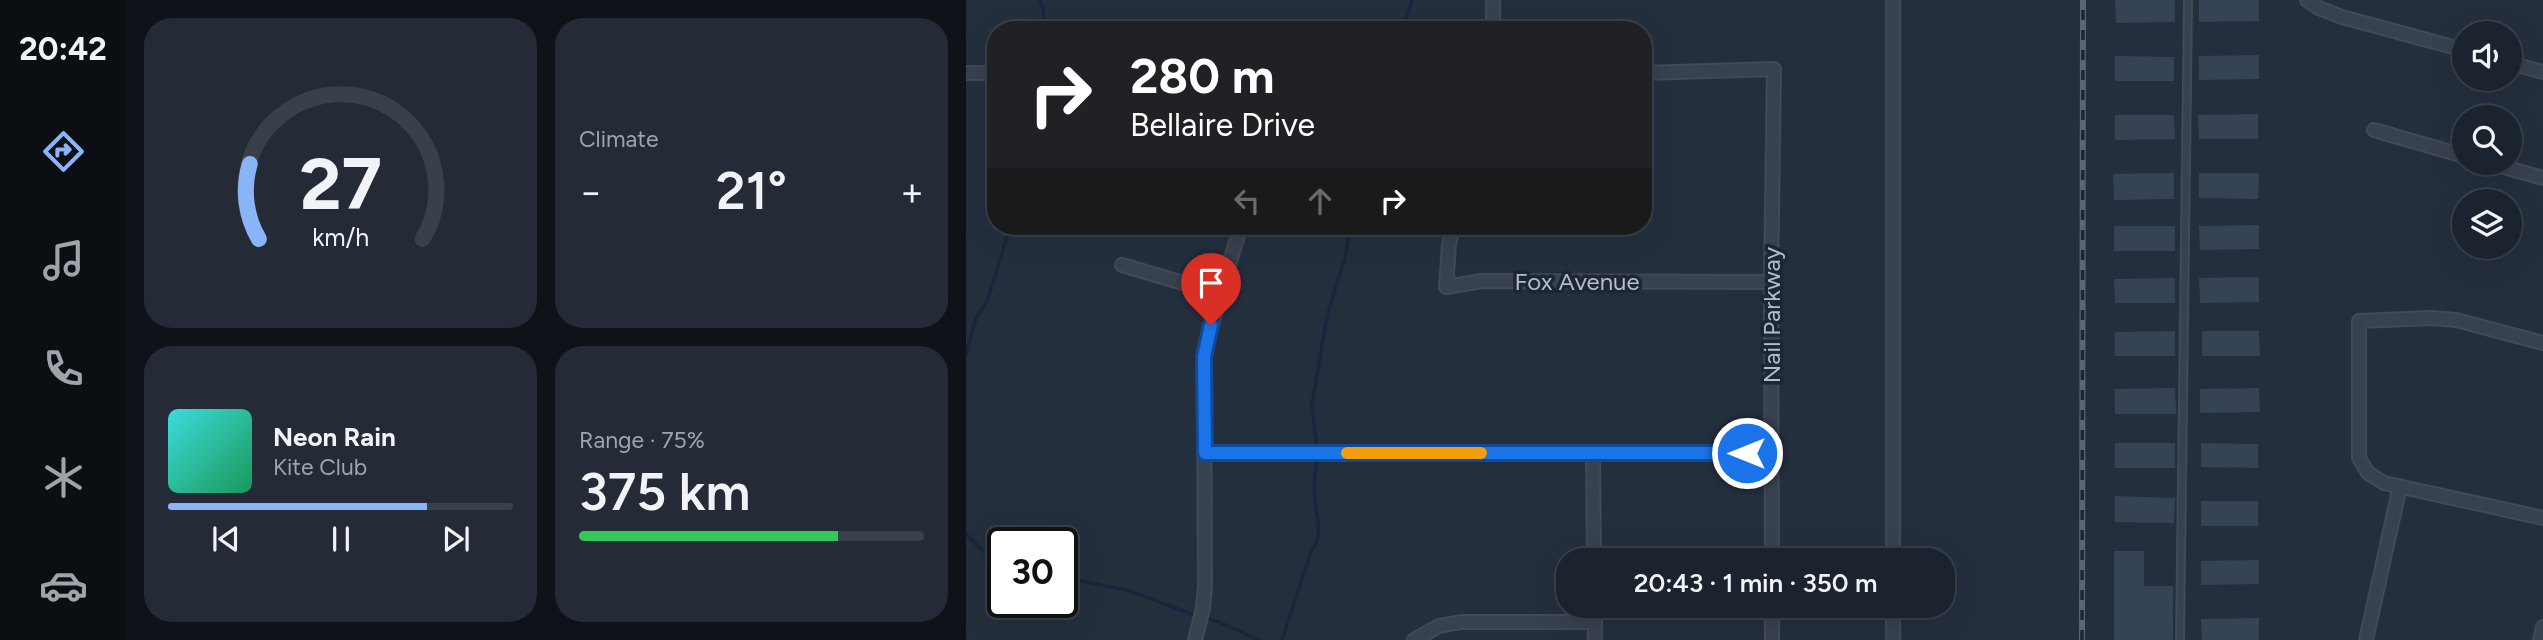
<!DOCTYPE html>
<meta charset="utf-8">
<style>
body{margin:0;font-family:Figtree,sans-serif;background:#242b36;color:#f1f3f6;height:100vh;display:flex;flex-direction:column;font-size:26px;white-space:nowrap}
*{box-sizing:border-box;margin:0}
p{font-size:23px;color:#a0a4aa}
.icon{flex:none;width:38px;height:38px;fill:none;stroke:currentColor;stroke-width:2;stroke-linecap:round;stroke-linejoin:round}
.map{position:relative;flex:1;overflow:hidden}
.side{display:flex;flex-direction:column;gap:18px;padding:18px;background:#0f1319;width:840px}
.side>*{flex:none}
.top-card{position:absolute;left:21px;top:21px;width:665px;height:214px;border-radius:28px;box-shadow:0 7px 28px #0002,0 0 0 2px #39404a;background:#202124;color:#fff;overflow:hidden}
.buttons{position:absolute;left:1486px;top:21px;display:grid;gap:14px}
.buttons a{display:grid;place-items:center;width:70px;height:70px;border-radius:50%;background:#1b232e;box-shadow:0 7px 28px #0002,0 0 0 2px #39404a;font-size:35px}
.speed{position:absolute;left:21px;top:527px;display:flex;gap:14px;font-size:35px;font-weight:700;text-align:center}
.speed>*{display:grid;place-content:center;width:91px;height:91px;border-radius:50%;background:#1b232e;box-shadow:0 7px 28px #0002,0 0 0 2px #39404a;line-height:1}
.speed .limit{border:4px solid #111;border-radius:10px;background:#fff;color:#111}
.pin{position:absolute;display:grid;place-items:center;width:60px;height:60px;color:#fff;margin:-72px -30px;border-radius:50% 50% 50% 0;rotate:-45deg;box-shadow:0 0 7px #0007}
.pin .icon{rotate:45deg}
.me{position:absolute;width:77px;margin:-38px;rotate:270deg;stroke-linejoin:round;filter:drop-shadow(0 0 5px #0008)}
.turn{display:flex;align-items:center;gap:24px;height:147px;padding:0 28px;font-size:32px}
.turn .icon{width:91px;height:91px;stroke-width:2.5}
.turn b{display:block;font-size:49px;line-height:60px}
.lanes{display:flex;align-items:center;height:66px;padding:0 28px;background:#0003;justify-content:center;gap:35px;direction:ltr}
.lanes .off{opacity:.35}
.big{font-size:52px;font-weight:600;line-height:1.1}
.side .widget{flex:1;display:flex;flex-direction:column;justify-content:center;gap:10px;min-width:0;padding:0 24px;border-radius:28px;background:#242b36}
.side .dial{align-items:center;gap:0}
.dial svg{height:182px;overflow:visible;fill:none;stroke:#39404a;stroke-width:7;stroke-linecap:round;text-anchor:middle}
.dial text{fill:#f1f3f6;stroke:none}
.song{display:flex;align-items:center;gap:21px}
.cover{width:84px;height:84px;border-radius:10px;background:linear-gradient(135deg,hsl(180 70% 55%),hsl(150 70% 35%))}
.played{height:7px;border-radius:4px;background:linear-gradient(90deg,#8ab4f8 75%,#39404a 75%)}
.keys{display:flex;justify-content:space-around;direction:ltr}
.heat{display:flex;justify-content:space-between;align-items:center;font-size:38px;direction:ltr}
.charge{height:10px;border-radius:5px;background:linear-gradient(90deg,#34c759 75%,#39404a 0)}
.side .tiles{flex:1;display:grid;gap:18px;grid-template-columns:repeat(2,1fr)}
.trip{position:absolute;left:590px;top:548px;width:399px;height:70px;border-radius:28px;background:#1b232e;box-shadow:0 7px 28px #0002,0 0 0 2px #39404a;font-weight:600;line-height:70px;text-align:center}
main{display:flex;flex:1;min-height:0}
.dock{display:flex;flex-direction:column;width:126px;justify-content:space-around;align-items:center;background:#0b0e12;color:#a0a4aa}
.dock .icon{width:49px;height:49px}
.dock .current{color:#8ab4f8}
.dock b{font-size:32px;color:#f1f3f6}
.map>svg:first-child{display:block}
</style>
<main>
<nav class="dock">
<b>20:42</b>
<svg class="icon current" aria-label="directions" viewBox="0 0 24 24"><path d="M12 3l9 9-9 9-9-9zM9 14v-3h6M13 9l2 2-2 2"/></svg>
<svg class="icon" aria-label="music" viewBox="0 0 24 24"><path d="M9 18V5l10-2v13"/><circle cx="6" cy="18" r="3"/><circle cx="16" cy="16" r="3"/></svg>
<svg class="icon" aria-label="phone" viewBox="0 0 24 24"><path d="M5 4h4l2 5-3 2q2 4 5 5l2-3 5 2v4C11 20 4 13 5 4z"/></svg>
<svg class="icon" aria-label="climate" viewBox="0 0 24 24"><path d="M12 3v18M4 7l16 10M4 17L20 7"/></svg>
<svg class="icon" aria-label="car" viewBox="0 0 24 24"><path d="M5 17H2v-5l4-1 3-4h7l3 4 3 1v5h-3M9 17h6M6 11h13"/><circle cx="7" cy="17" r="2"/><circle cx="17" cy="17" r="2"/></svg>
</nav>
<section class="side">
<div class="tiles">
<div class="widget dial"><svg viewBox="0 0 100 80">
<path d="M14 69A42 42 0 1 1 86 69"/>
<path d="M14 69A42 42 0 0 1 10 36" stroke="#8ab4f8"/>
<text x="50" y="56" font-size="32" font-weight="700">27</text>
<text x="50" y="72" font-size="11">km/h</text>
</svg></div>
<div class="widget"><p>Climate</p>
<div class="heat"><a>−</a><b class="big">21°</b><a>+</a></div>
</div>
<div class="widget">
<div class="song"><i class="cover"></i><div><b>Neon Rain</b><p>Kite Club</p></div></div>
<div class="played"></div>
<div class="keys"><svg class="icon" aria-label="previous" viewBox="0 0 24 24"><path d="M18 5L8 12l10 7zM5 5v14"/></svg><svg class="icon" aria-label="pause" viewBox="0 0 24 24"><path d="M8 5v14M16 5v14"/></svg><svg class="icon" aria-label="next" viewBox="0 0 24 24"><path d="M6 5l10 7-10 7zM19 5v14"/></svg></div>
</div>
<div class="widget"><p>Range · 75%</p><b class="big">375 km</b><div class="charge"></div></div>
</div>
</section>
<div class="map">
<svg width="1577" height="640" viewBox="0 0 1577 640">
<rect width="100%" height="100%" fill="#242f3e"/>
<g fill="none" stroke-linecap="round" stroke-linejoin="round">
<path stroke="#17263c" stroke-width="3.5" d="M73,0L77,8L79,30
M436,30L446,0
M0,354L10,318L21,301L27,283L44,226
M351,450L346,405L361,316L379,258L385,226
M0,534L17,551L37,560
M96,577L164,591L231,616
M239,618L253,622L293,640
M316,640L346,549C358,537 350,513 349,498C347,486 349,469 352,458"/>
</g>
<path fill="#364354" d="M1149,0H1209V22L1150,23Z
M1233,0H1293V21L1233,22Z
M1293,55V79L1233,80V56Z
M1149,56L1208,57V81H1149Z
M1292,114V139H1233L1232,115Z
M1149,115H1208L1209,139L1149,140Z
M1208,173V199L1148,200L1147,174Z
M1233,173H1293L1292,199L1233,198Z
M1293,225V249L1234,250L1233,226Z
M1148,226H1209V251H1148Z
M1293,277V302L1234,303L1233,278Z
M1209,278V303H1149L1148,279Z
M1209,331V356H1149V332Z
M1236,331H1293L1294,356H1236Z
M1209,388L1210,414H1149V389Z
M1293,388L1294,412L1234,413V389Z
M1149,443H1209V468H1149Z
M1235,443L1292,444V468L1235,467Z
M1149,496L1209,498L1208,523L1149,522Z
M1235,501H1292V526H1235Z
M1148,551H1178V586H1207V640H1148Z
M1293,560V584L1235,585V561Z
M1293,618V640H1236L1235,619Z"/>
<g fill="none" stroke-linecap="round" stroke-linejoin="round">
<defs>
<path id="service" d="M1214,640L1222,0"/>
<path id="minor" d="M527,0V30
M927,0V560
M1341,0L1353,8L1376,17L1498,50
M1544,63L1577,72
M0,73H30
M677,73L808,69L805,282L806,560
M1408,130L1498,156
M1524,163L1577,178
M488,226L483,244L480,287L516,281L805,282
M156,265L254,294
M1577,343L1490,320L1465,318L1393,321V458L1402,473L1418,483L1577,518
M627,452L628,560
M239,453H806
M629,606V640
M927,606V640
M229,640L237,608L239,587L238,357L254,294L275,226
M448,640L473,626L495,622H629
M806,640V606
M1400,640L1434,486
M1574,640L1577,627"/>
</defs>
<use href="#service" stroke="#414a57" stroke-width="10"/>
<use href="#minor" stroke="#414a57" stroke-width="16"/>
<use href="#service" stroke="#38414e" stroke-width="6"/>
<use href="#minor" stroke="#38414e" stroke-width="12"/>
<defs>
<path id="rail" d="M1116,640L1117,0"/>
</defs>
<use href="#rail" stroke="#5a6575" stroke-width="6"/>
<use href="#rail" stroke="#1d2633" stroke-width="3.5" stroke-dasharray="10" stroke-linecap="butt"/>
</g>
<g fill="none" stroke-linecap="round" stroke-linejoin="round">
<defs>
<path id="route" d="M245,325L238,357L239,453H781"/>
</defs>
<use href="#route" stroke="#114b97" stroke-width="18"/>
<use href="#route" stroke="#1a73e8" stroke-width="12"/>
<path stroke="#f59e0b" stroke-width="12" d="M381,453H515"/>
</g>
<g text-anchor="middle" stroke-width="7" stroke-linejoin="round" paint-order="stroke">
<g font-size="24" fill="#b4bcc9" stroke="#1d2633">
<text x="611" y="290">Fox Avenue</text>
<text transform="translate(806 315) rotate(-90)" y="8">Nail Parkway</text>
</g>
</g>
</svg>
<div class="buttons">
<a><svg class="icon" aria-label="sound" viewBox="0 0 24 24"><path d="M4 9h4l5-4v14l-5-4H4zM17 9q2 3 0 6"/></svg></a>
<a><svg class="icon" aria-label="search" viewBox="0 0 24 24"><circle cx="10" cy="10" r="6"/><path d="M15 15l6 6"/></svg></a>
<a><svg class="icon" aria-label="layers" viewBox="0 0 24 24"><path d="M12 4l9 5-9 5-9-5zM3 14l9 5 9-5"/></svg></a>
</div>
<div class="speed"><div class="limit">30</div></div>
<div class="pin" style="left:245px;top:325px;background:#d93025"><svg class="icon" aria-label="arrive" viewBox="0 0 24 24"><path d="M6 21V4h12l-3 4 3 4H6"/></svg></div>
<svg class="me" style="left:781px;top:453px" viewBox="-20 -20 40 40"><circle r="17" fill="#1a73e8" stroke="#fff" stroke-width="3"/><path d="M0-11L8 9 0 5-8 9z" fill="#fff"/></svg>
<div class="trip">20:43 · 1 min · 350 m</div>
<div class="top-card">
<div class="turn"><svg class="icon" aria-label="right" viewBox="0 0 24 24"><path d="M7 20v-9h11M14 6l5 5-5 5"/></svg><div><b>280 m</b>Bellaire Drive</div></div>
<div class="lanes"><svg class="icon off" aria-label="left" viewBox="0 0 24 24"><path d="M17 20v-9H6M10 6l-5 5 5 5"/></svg><svg class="icon off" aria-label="ahead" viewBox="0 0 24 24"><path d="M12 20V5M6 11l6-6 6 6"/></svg><svg class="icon" aria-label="right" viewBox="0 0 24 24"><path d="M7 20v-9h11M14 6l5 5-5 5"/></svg></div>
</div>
</div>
</main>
